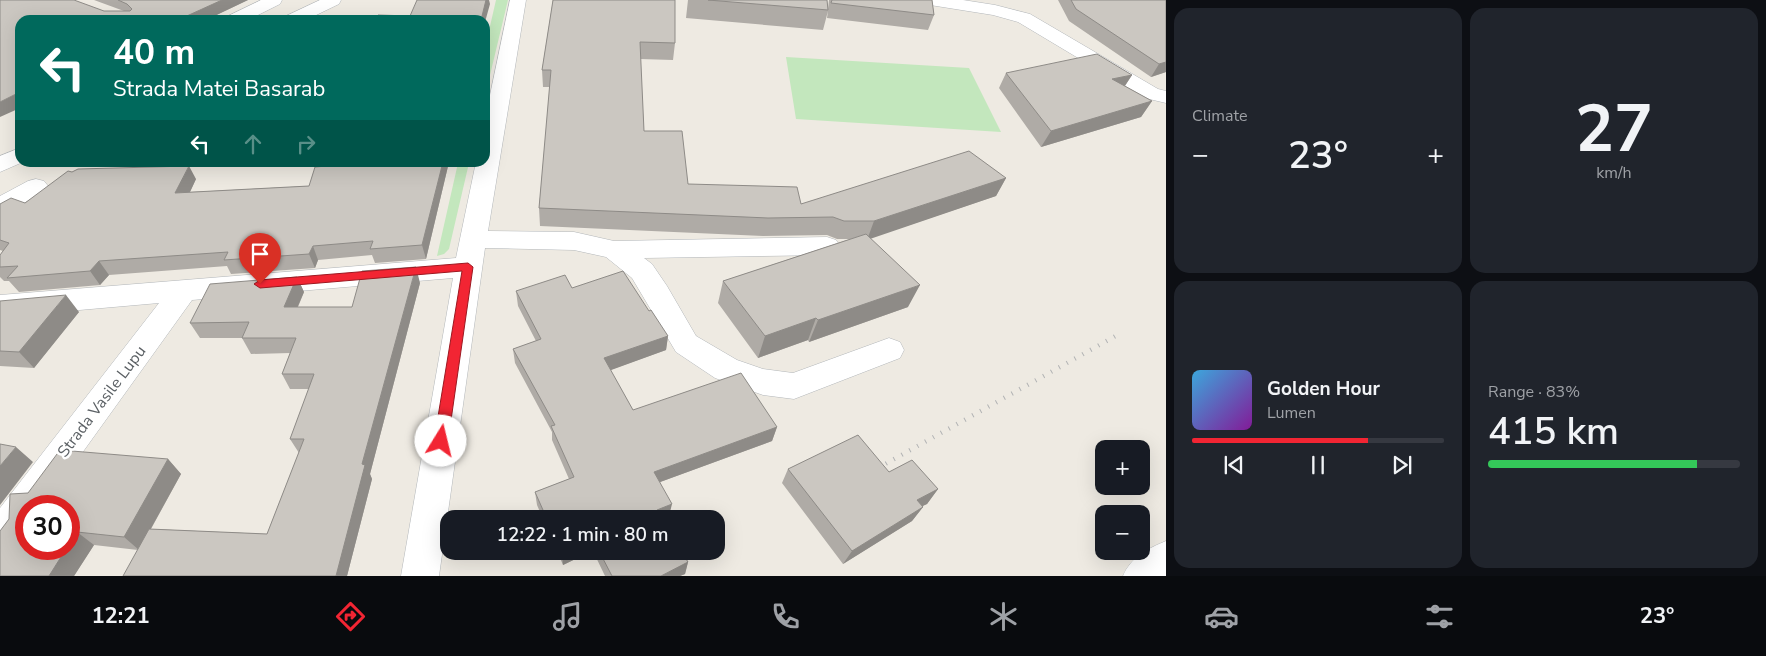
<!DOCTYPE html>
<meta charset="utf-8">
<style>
body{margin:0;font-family:"Nunito Sans",sans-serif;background:#20242c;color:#f1f3f6;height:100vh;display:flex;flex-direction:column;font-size:19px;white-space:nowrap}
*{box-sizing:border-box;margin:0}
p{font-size:16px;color:#9ea1a6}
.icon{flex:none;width:28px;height:28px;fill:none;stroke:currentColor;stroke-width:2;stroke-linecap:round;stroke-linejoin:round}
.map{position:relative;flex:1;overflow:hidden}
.panel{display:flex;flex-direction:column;gap:8px;padding:8px;background:#0d0f14;width:600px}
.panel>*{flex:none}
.hud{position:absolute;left:15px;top:15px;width:475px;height:152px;border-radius:15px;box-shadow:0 5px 20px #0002;background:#00695c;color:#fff;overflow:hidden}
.buttons{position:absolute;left:1095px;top:440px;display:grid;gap:10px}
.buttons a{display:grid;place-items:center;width:55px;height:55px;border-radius:10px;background:#171b24;box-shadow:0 5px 20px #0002;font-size:25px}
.speed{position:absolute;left:15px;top:495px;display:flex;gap:10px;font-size:25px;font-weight:700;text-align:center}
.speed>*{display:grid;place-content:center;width:65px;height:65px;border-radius:50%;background:#171b24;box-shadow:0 5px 20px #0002;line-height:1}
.speed .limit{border:8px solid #d22;background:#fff;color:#111}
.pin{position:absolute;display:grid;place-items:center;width:42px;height:42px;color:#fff;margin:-51px -21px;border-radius:50% 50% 50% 0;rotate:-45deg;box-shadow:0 0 5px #0007}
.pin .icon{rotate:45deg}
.me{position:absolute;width:55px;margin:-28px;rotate:9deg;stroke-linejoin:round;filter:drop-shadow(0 0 4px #0008)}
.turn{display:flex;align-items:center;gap:18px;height:105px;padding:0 15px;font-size:22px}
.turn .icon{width:65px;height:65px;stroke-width:2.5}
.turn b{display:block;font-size:35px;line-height:42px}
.lanes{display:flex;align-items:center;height:48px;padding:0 15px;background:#0003;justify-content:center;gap:25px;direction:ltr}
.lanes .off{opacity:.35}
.big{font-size:38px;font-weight:600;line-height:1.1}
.panel .tile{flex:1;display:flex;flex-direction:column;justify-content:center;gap:8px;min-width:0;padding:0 18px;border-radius:15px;background:#20242c}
.panel .dial{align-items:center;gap:0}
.dial b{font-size:65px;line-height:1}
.song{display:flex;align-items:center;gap:15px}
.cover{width:60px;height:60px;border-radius:8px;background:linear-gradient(135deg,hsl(200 70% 55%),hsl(290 70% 35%))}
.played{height:5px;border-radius:2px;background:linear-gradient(90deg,#f22533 70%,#363941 70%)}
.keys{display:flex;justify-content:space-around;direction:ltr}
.heat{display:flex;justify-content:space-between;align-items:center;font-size:28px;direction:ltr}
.charge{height:8px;border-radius:4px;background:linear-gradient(90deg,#34c759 83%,#363941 0)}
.panel .tiles{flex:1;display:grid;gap:8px;grid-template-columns:repeat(2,1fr)}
.trip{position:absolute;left:440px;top:510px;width:285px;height:50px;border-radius:15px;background:#171b24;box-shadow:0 5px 20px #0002;font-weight:600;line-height:50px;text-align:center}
.menu{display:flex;height:80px;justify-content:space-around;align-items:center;background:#090b0e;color:#9ea1a6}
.menu .icon{width:35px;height:35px}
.menu .on{color:#f22533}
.menu b{font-size:22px;color:#f1f3f6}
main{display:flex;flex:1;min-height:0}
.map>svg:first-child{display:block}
</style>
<main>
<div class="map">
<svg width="1166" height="576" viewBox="0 0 1166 576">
<rect width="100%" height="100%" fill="#eeeae2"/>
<path fill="#c3e7bd" d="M496,0H508L485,96V48Z
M786,57L969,68L1001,132L796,119Z
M458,163H469L449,249L444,254L437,256Z"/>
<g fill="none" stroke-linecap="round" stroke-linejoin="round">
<defs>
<path id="minor" d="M261,0H282L280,4L248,20H225L228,16Z
M320,0H341L339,4L306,20H283L286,16Z
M510,0H526L488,231L574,232L614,241L827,237L836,240L840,246L836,252L827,255L644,258L652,264L667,286L696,336L737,360L763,369L793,373L889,338L900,342L904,350L900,358L794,399L763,395L715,378L676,352L632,278L606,257L574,250L485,248L439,576H401L453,278L192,300L44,506H26V531L13,550L0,555V508L159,303L0,317V295L456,258L476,162H485V119Z
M922,0H963L995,5L1030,14L1158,89L1166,91V103L1145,98L1018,22L993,15L930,5L924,4Z
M20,148V162H23L0,172V156Z
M36,179L44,181L48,186L44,191L9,212L0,214V196L28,181Z
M1166,541V576H1123C1131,557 1147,549 1166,541Z"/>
</defs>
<use href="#minor" stroke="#b3b7ba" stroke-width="1"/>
<use href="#minor" fill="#fff" fill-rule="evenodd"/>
<path stroke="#b2b3b4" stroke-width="4.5" stroke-dasharray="1 8" stroke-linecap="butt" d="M878,468L1121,333"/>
</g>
<path fill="#afaba6" d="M94,0H248L206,20H20L104,11H124Z
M553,0L675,43L673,60L640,59L644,131L688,184L801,204L1006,178L996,196L870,238L908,307L809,342L808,340L758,358L718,303L723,281L850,239H837L827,235L763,236L540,226L539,208L550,87H543L542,70Z
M688,0H827L828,9L829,0H932L934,15L928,30L827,18L828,11L823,30L686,18Z
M1058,0H1166V72L1151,77L1069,21Z
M1006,73L1132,75L1125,86L1152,101L1141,117L1041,147L999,88Z
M449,162L426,259L375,263L372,255L318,260L315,268L231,274L227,266L109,275L100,285L19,292L9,281H4L0,277V255L3,251L0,250V204L25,203L72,172L196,179L190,192L309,186Z
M297,277L304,292L298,307H352L420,283L370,474L372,479L347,576L138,550L94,545L74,576H0L28,493L168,459L181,474L151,529L267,534L299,453L290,439L309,389H290L282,374L290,353L251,354L242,338H200L190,323Z
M572,288L649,311L668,336L666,350L610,370L633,410L777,427L772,441L660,482L669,516L664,519H543L537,505L535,492L569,479L552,440V432L515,363L513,349L536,341L518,306L516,291Z
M0,301L79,312L34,368L0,366Z
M788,469L889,472L938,489L927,504L922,506L923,507L912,521L843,564L782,483Z
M557,551H592L563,565Z
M593,551H681L688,562L685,574L680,576H605Z"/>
<path fill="#8e8b87" d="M222,0H248L206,20H178Z
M485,0H489L490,4L485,22V20H481Z
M1166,62V72L1151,77L1159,64Z
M1132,75L1122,90L1112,79Z
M20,92V108L0,117V102Z
M1152,101L1141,117L1041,147L1051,131Z
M443,162H449L426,259L422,245Z
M189,166L196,179L183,207L175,193Z
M1006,178L996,196L867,240L874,221Z
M313,246L318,260L315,268L309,254Z
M99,261L109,275L100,285L90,271Z
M416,267L420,283L370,474L372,479L347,576H336L362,464Z
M297,277L304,292L291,322L284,307Z
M920,285L908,307L809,342L818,320Z
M66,295L79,312L34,368L19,352Z
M816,318L808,340L758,358L765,336Z
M668,336L666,350L603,373L604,358Z
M777,427L772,441L652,485L654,472Z
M16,447L33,462L0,505V466Z
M168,459L181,474L139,550L124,537Z
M938,489L927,504L906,514L917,500Z
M672,504L669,516L664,519H656L657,510Z
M923,507L912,521L843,564L852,551Z
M77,532L94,545L74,576H49L66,549H69V545Z
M566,551H592L563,565L562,553Z
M688,562L685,574L680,576H661Z"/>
<path fill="#cbc7c1" stroke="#8e8b87" d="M0,0H74L104,11H130L132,9L127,4L118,0H222L178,20H20V92L0,102Z
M417,0H486L481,20H374L378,15L410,16Z
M553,0H675V43L640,42L644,131H682L688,184L797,187L801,204L969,151L1006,178L874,221H844L833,217L768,218L539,208L551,70H542Z
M708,0H827L828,10Z
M832,0H932L934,15L831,3Z
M1071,0H1166V62L1159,64L1076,9Z
M1097,54L1132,75L1112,79L1152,101L1051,131L1006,73Z
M328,162H443L422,245L370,249L373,241L313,246L309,254L224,260L228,252L99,261L90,271L7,278L18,266L0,267V255L9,243L0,240V204L11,198L25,203L68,171L72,172L78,169L189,166L175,193L309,186L315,167L327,166Z
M866,234L920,285L818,320L816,318L765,336L723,281Z
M416,267L362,464L365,465L336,576H123L149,529L267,534L304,439H290L314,374H282L296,338H242L249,322L190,323L210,284L297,277L284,307H352L362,271Z
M623,271L649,311L651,310L668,336L604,358L633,410L741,373L777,427L654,472L672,504L657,510L662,519H547L535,492L574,477L551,426L555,425L513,349L541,339L516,291L565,275L572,288Z
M66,295L19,352L0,351V301Z
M858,435L889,472L912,460L938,489L917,500L923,507L852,551L788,469Z
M0,444L16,447L0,466Z
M60,450L168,459L124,537L77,532L69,545V506H26V549H66L49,576H0V531L9,519L10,494L28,493Z
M599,551H681L688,562L661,576H612Z"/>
<path fill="#f22533" stroke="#9d1821" d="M468,263L473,267L448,441L446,445L441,447L436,445L434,441L462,271L260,288L254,284L260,280Z"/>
<g text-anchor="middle" stroke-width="5" stroke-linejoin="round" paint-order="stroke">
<g font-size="16" fill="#5b6064" stroke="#fff">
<text transform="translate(101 401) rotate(-53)" y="6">Strada Vasile Lupu</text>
</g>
</g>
</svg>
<div class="buttons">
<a>+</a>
<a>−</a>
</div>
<div class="speed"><div class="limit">30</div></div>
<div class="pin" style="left:260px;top:284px;background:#d93025"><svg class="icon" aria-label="arrive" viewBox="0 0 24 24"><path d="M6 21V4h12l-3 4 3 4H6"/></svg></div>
<svg class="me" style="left:441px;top:441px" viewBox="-20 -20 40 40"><circle r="19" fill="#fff"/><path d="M0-13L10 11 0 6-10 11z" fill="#f22533"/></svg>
<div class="trip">12:22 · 1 min · 80 m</div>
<div class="hud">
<div class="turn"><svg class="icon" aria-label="left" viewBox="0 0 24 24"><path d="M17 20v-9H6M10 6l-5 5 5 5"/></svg><div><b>40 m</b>Strada Matei Basarab</div></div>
<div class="lanes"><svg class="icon" aria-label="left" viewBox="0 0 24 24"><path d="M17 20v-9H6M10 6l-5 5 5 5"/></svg><svg class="icon off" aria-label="ahead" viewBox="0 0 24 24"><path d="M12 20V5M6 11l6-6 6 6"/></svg><svg class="icon off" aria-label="right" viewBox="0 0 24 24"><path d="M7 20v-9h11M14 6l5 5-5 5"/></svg></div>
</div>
</div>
<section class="panel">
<div class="tiles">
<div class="tile"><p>Climate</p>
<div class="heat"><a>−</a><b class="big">23°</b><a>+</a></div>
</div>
<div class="tile dial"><b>27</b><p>km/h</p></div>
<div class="tile">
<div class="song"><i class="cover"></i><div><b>Golden Hour</b><p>Lumen</p></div></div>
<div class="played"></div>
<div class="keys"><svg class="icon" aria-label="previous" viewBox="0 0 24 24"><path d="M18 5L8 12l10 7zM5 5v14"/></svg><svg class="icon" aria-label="pause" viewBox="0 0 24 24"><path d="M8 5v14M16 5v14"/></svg><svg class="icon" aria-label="next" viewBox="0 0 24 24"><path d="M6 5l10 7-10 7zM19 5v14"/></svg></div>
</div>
<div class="tile"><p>Range · 83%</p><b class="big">415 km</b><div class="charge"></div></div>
</div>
</section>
</main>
<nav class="menu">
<b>12:21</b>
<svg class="icon on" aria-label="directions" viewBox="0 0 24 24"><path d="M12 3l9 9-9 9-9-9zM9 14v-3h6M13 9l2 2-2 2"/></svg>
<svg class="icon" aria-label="music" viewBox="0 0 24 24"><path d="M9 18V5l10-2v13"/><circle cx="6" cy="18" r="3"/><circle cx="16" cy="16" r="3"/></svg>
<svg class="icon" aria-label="phone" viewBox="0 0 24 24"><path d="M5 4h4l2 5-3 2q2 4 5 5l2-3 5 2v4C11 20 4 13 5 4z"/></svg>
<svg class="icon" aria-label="climate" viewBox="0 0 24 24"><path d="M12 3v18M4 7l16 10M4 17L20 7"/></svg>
<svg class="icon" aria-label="car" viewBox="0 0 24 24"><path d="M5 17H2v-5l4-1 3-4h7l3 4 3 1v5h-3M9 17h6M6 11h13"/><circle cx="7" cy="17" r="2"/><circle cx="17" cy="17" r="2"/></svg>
<svg class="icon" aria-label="filters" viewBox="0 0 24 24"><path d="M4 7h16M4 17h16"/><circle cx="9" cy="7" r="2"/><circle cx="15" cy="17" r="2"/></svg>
<b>23°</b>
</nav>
